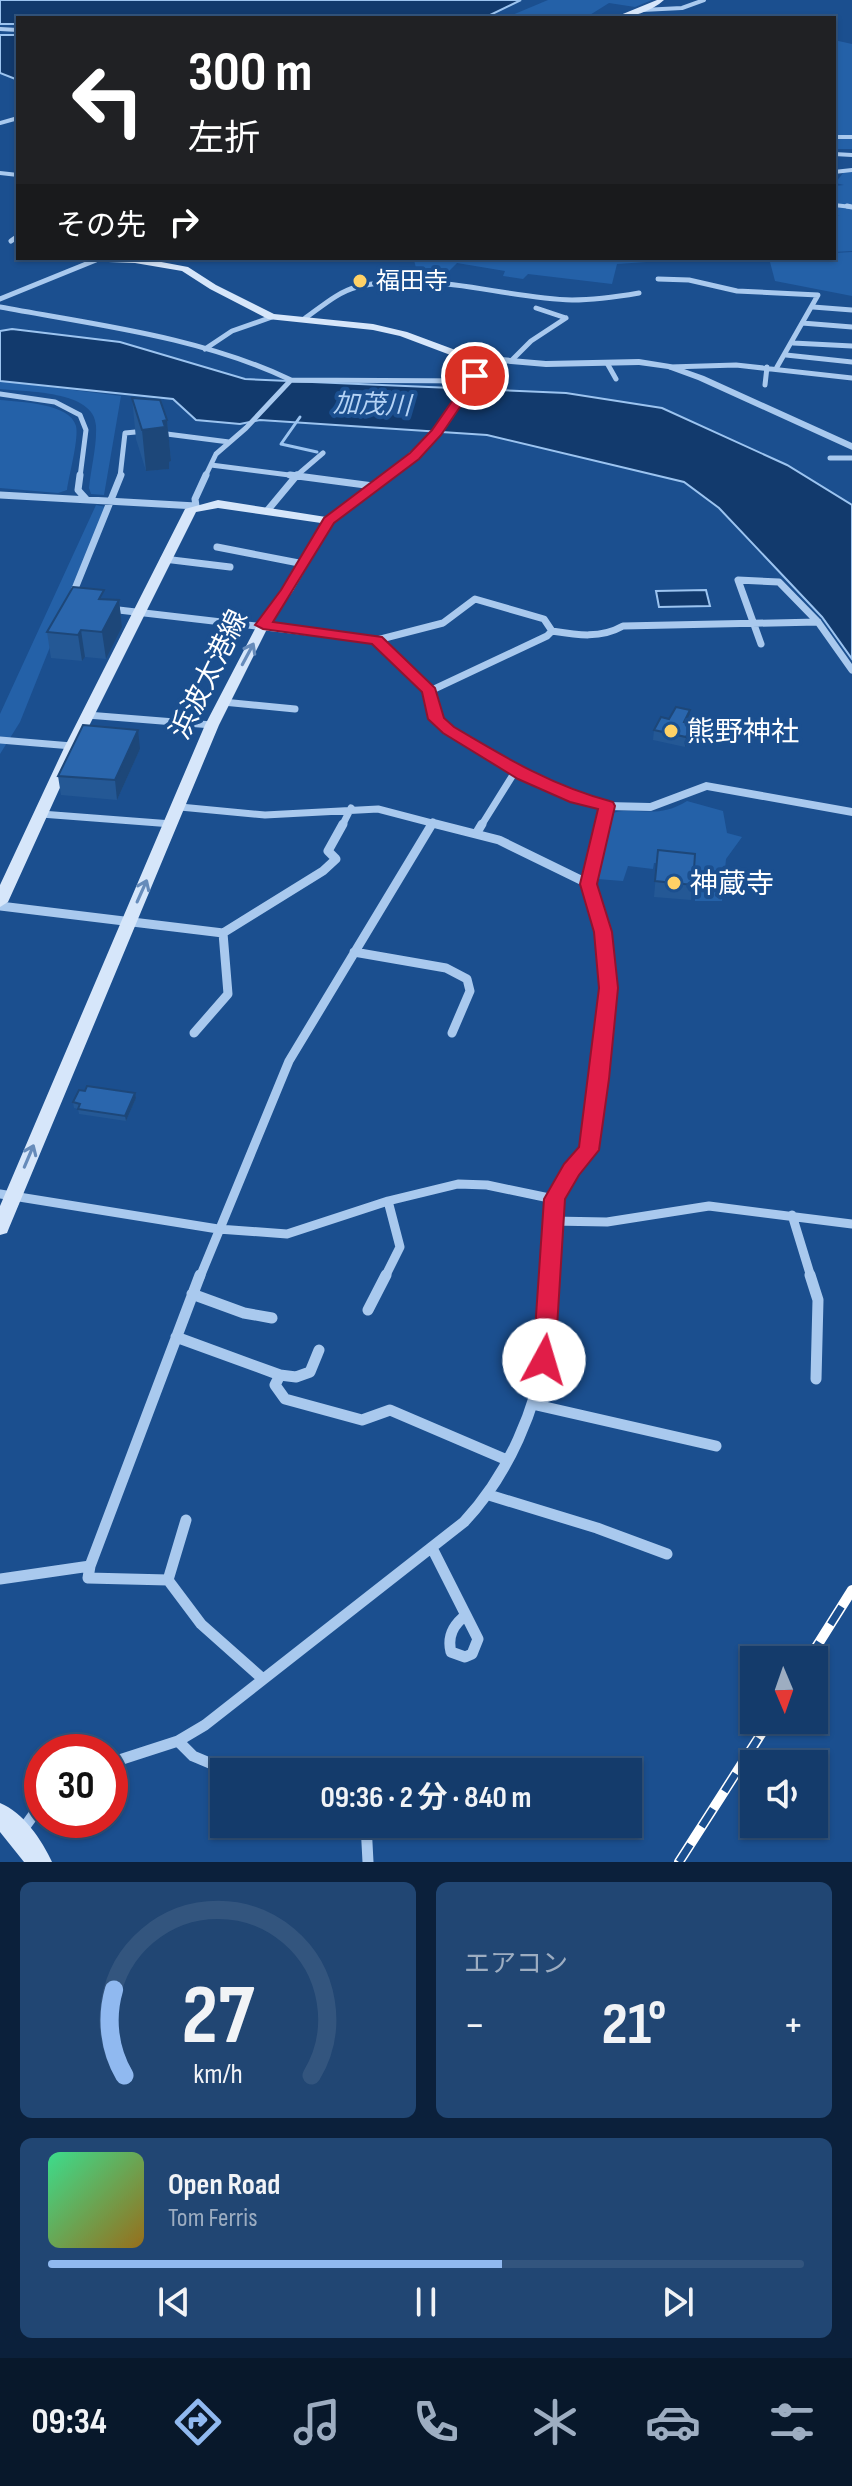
<!DOCTYPE html>
<html lang="ja">
<meta charset="utf-8">
<style>
body{margin:0;font-family:"Sofia Sans Condensed","Noto Sans JP",sans-serif;background:#214673;color:#f1f3f6;height:100vh;display:flex;flex-direction:column;font-size:30px;white-space:nowrap}
*{box-sizing:border-box;margin:0}
p{font-size:26px;color:#9dadc1}
.icon{flex:none;width:44px;height:44px;fill:none;stroke:currentColor;stroke-width:2;stroke-linecap:round;stroke-linejoin:round}
.map{position:relative;height:1862px;overflow:hidden}
.drawer{display:flex;flex-direction:column;gap:20px;padding:20px;background:#0b203b;flex:1}
.drawer>*{flex:none}
.guide{position:absolute;left:16px;top:16px;width:820px;height:244px;border-radius:0px;box-shadow:0 2px 6px #0004,0 0 0 2px #33557e;background:#202124;color:#fff;overflow:hidden}
.needle{width:52px;rotate:178deg}
.controls{position:absolute;left:740px;top:1646px;display:grid;gap:16px}
.controls a{display:grid;place-items:center;width:88px;height:88px;border-radius:0px;background:#143b6b;box-shadow:0 2px 6px #0004,0 0 0 2px #33557e;font-size:40px}
.speed{position:absolute;left:24px;top:1734px;display:flex;gap:16px;font-size:40px;font-weight:700;text-align:center}
.speed>*{display:grid;place-content:center;width:104px;height:104px;border-radius:50%;background:#143b6b;box-shadow:0 2px 6px #0004,0 0 0 2px #33557e;line-height:1}
.speed .limit{border:12px solid #d22;background:#fff;color:#111}
.pin{position:absolute;display:grid;place-items:center;width:68px;height:68px;color:#fff;margin:-34px;border:4px solid #fff;border-radius:50%;box-shadow:0 2px 8px #0007}
.me{position:absolute;width:88px;margin:-44px;rotate:6deg;stroke-linejoin:round;filter:drop-shadow(0 0 6px #0008)}
.turn{display:flex;align-items:center;gap:28px;height:168px;padding:0 40px;font-size:36px}
.turn .icon{width:104px;height:104px;stroke-width:2.5}
.turn b{display:block;font-size:56px;line-height:68px}
.then{display:flex;align-items:center;height:76px;padding:0 40px;background:#0003;gap:16px;font-size:30px}
.big{font-size:60px;font-weight:700;line-height:1.1}
.drawer .card{flex:1;display:flex;flex-direction:column;justify-content:center;gap:12px;min-width:0;padding:0 28px;border-radius:12px;background:#214673}
.drawer .dial{align-items:center;gap:0}
.dial svg{height:208px;overflow:visible;fill:none;stroke:#33557e;stroke-width:7;stroke-linecap:round;text-anchor:middle}
.dial text{fill:#f1f3f6;stroke:none}
.song{display:flex;align-items:center;gap:24px}
.cover{width:96px;height:96px;border-radius:12px;background:linear-gradient(135deg,hsl(150 70% 55%),hsl(40 70% 35%))}
.played{height:8px;border-radius:4px;background:linear-gradient(90deg,#90b9f0 60%,#33557e 60%)}
.keys{display:flex;justify-content:space-around;direction:ltr}
.heat{display:flex;justify-content:space-between;align-items:center;font-size:44px;direction:ltr}
.drawer .tiles{flex:1;display:grid;gap:20px;grid-template-columns:1fr 1fr}
.card:last-child{grid-column:span 2}
.trip{position:absolute;left:210px;top:1758px;width:432px;height:80px;border-radius:0px;background:#143b6b;box-shadow:0 2px 6px #0004,0 0 0 2px #33557e;font-weight:700;line-height:80px;text-align:center}
.dock{display:flex;height:128px;justify-content:space-around;align-items:center;background:#08182b;color:#9dadc1}
.dock .icon{width:56px;height:56px}
.dock .on{color:#90b9f0}
.dock b{font-size:36px;color:#f1f3f6}
.map>svg:first-child{display:block}
</style>
<div class="map">
<svg width="852" height="1862" viewBox="0 0 852 1862">
<rect width="100%" height="100%" fill="#1b4f8f"/>
<path fill="#2461a8" d="M548,0H652L635,7L609,3L585,18H505Z
M834,40L852,44V149H834Z
M844,172H852V251L834,252V216L840,215H834V186L844,185L835,183Z
M852,252V296L775,281L770,262L691,259L617,264L612,284L528,274L523,279L503,276L505,271L457,263L448,272H417L414,260L834,258V253Z
M0,381L121,396L104,495L91,494L89,488C91,468 97,446 96,426C95,390 25,392 0,389Z
M0,400C20,402 70,403 76,426C79,439 69,475 67,490L58,493L0,488Z
M96,505L106,507L20,722L0,754V714Z
M687,801L723,811L727,833L742,837L726,859L722,901H695V867L654,863L653,869L628,866L623,881L597,879L594,876L608,815C632,803 654,822 687,801Z"/>
<path fill="#123a6d" stroke="#9cc4f0" stroke-width="2" d="M0,0H521L484,18L196,16L18,18V24H0Z
M0,35H18V80L0,73Z
M12,329L120,342L245,379L566,393L662,408L787,465L852,505V659L822,617L719,508L684,482L487,435L260,420L240,424L196,420L173,399L0,381V331Z
M706,590L710,606L659,607L656,591Z"/>
<g fill="none" stroke-linecap="round" stroke-linejoin="round">
<path stroke="#9cc4f0" stroke-width="3" d="M300,417L281,444L317,452"/>
<path stroke="#a9c9ee" stroke-width="4" d="M642,10L682,8L704,0
M0,29L18,30
M0,123L18,118
M834,137H852
M834,154L852,155
M834,172L852,170
M0,173L18,175
M834,205L852,207"/>
<path stroke="#a9c9ee" stroke-width="5" d="M847,206L852,207
M11,241L18,236
M658,279L689,280L737,291L818,295L777,367
M0,299L96,260
M0,307C97,325 201,337 291,380L246,428L216,454L205,477
M813,307L852,310
M536,308L566,318
M304,319C320,308 337,292 357,287C428,269 500,298 572,300C595,300 616,297 639,293
M802,323L852,327
M793,343L852,346
M205,349L232,331L272,317
M786,355L852,362
M511,361L531,341L566,318
M607,363L616,379
M670,367L736,365L852,378
M291,380L473,381
M765,385L767,367
M0,394L55,402L80,415L86,430L80,477
M159,433L229,442
M830,458H852
M211,465L305,477
M120,477L125,433L146,431
M295,477L323,453"/>
<path stroke="#a9c9ee" stroke-width="7" d="M80,475L78,490L87,500
M290,475L373,486
M0,495L196,506L195,499L206,475
M267,511L297,475
M217,547L304,564
M164,559L230,567
M72,596L121,475
M110,609L377,640L430,691L436,719L448,730L524,775L576,798L607,806L602,826
M552,631C577,635 600,639 623,626L818,622
M377,640L443,623L475,599L544,619L552,631L547,636L430,691
M761,644L738,580L779,582L818,622L852,670
M223,702L295,709
M87,715L212,725
M0,740L72,746
M180,807L265,815L378,809L443,826
M41,814L172,824
M342,826L351,808
M431,826L433,822
M481,826L516,770"/>
<path stroke="#a9c9ee" stroke-width="9" d="M169,824H172
M436,824L499,840L589,884
M476,834L482,824
M0,906L223,933
M354,952L446,968L467,979L470,991L452,1033
M194,1033L228,994L223,933L323,871L336,859L328,851L343,824
M0,1194L218,1229L287,1234L388,1201L458,1184L487,1185L554,1199
M792,1215L811,1277
M552,1221L607,1222L709,1206L852,1224
M200,1277L289,1061L432,824
M385,1277L400,1247L388,1201
M550,1277C553,1218 545,1196 589,1150L608,988L603,932L589,884L603,824"/>
<path stroke="#a9c9ee" stroke-width="11" d="M810,1275L818,1300L816,1379
M192,1294L244,1313L272,1318
M368,1310L386,1275
M176,1337L280,1375L296,1377L310,1372L319,1350
M280,1375L275,1385L285,1399L362,1420L390,1410L507,1460
M532,1404L716,1446
M489,1495L597,1528L667,1554
M432,1548L478,1639L472,1654L465,1657L451,1652C447,1636 453,1625 466,1615
M90,1566L88,1578L168,1580L201,1624L263,1679
M0,1579L90,1566L200,1275
M168,1580L186,1520
M178,1741L193,1756L231,1772
M110,1763L178,1741L205,1725L464,1522C509,1474 536,1409 547,1344C550,1322 549,1298 550,1275
M366,1824L368,1862
M21,1832L42,1803"/>
<path fill="#a9c9ee" fill-rule="evenodd" d="M489,356L546,361L639,359L670,364L704,376L852,443V450L698,380L668,369L639,365L546,367L489,362L476,365L471,362Z
M706,782L852,808V816L707,790L651,811L607,810L601,806L607,802L650,803Z"/>
<path fill="#d6e6fa" fill-rule="evenodd" d="M657,0H664C652,11 631,18 613,18Z
M77,258H140L188,267L216,285L274,314L373,324L407,332L477,358L482,370L478,381L441,435L419,458L333,523L293,591L269,625L219,725L9,1228L7,1233L0,1235V1206L205,725L257,625L281,591L321,523L218,508L196,512L78,748L8,902L0,907V885L64,748L185,509L218,500L326,517C378,478 448,434 472,370L469,362L400,336L373,330L268,319L210,289L182,271L135,263L82,261Z
M0,1803C23,1812 42,1840 52,1862H24L0,1832Z"/>
<defs>
<path id="rail" d="M808,1660L852,1590
M679,1862L770,1720"/>
</defs>
<use href="#rail" stroke="#fff" stroke-width="10"/>
<use href="#rail" stroke="#1b4f8f" stroke-width="7" stroke-dasharray="21" stroke-linecap="butt"/>
</g>
<path fill="#245895" d="M132,398L167,420L171,461L169,462V469L146,471L136,439Z
M105,599L119,600L122,627L106,659L85,657L82,661L51,658L47,632Z
M690,710L687,723L692,734L685,747L653,740L654,730L669,719Z
M140,749L117,800L61,795L58,776Z
M658,850L693,885L691,900L654,897Z
M135,1093L136,1098L126,1121L79,1114L78,1109L74,1108L73,1102Z"/>
<path fill="#1d4779" d="M167,420L171,461L169,462V469L146,471L142,430L163,421Z
M119,600L122,627L106,659L102,632Z
M81,630L85,657L82,661L78,635Z
M690,710L689,720L683,732L684,722Z
M693,724L692,734L685,747L686,737Z
M138,730L140,749L117,800L115,780Z
M135,1093L136,1098L126,1121L125,1116Z"/>
<path fill="#2a66ad" stroke="#1d4779" stroke-width="2" d="M132,398L160,400L167,420L163,421L165,427L142,430Z
M73,587L104,590L99,599L119,600L102,632L81,630L78,635L47,632Z
M676,707L690,710L684,722L693,724L686,737L654,730L661,717L669,719Z
M83,725L138,730L115,780L58,776Z
M658,850L695,854L693,885L655,881Z
M87,1086L135,1093L125,1116L78,1109L80,1104L73,1102L79,1090L85,1091Z"/>
<defs><path id="oneway-shaft" d="M-6 0H5M1.5-3L5.5 0L1.5 3" fill="none" stroke-width="1.6" stroke-linecap="round" stroke-linejoin="round" transform="scale(2)"/></defs>
<g stroke="#668bba">
<use href="#oneway-shaft" transform="translate(248 654) rotate(-62)"/>
<use href="#oneway-shaft" transform="translate(142 891) rotate(-66)"/>
<use href="#oneway-shaft" transform="translate(29 1156) rotate(-67)"/>
</g>
<path fill="#e11d48" stroke="#92132f" stroke-width="2" d="M471,374L481,376L441,435L419,459L334,523L273,622L382,637L435,688L444,718L454,727C506,758 554,787 613,802L615,806L597,884L612,932L618,988L609,1079L599,1150L579,1175L565,1199L555,1360L552,1366L544,1369L536,1366L533,1360L544,1199L564,1164L579,1147L599,988L594,932L580,884L598,809L570,802L518,779L443,733L428,719L422,692L372,644L263,629L255,625L281,590L324,518L410,453L432,430Z"/>
<g fill="#ffd166" stroke="#1b4f8f" stroke-width="3">
<circle cx="360" cy="281" r="8"/>
<circle cx="671" cy="731" r="8"/>
<circle cx="674" cy="883" r="8"/>
</g>
<g text-anchor="middle" stroke-width="8" stroke-linejoin="round" paint-order="stroke">
<g font-size="24" fill="#fff" stroke="#1b4f8f" text-anchor="start">
<text x="376" y="289">福田寺</text>
</g>
<g font-size="26" font-style="italic" fill="#b5d3f5" stroke="#1b4f8f">
<text transform="translate(372 404) rotate(2)" y="9">加茂川</text>
</g>
<g font-size="28" fill="#fff" stroke="#1b4f8f">
<text transform="translate(208 674) rotate(-64)" y="10">浜波太港線</text>
</g>
<g font-size="28" fill="#fff" stroke="#1b4f8f" text-anchor="start">
<text x="687" y="741">熊野神社</text>
<text x="690" y="893">神蔵寺</text>
</g>
</g>
</svg>
<div class="controls">
<a><svg class="needle" viewBox="-14 -14 28 28"><path d="M0-13l5 13h-10z" fill="#e53935"/><path d="M0 13l5-13h-10z" fill="#9dadc1"/></svg></a>
<a><svg class="icon" aria-label="sound" viewBox="0 0 24 24"><path d="M4 9h4l5-4v14l-5-4H4zM17 9q2 3 0 6"/></svg></a>
</div>
<div class="speed"><div class="limit">30</div></div>
<div class="pin" style="left:475px;top:376px;background:#d93025"><svg class="icon" aria-label="arrive" viewBox="0 0 24 24"><path d="M6 21V4h12l-3 4 3 4H6"/></svg></div>
<svg class="me" style="left:544px;top:1360px" viewBox="-20 -20 40 40"><circle r="19" fill="#fff"/><path d="M0-13L10 11 0 6-10 11z" fill="#e11d48"/></svg>
<div class="trip">09:36 · 2 分 · 840 m</div>
<div class="guide">
<div class="turn"><svg class="icon" aria-label="left" viewBox="0 0 24 24"><path d="M17 20v-9H6M10 6l-5 5 5 5"/></svg><div><b>300 m</b>左折</div></div>
<div class="then">その先<svg class="icon" aria-label="right" viewBox="0 0 24 24"><path d="M7 20v-9h11M14 6l5 5-5 5"/></svg></div>
</div>
</div>
<section class="drawer">
<div class="tiles">
<div class="card dial"><svg viewBox="0 0 100 80">
<path d="M14 69A42 42 0 1 1 86 69"/>
<path d="M14 69A42 42 0 0 1 10 36" stroke="#90b9f0"/>
<text x="50" y="56" font-size="32" font-weight="700">27</text>
<text x="50" y="72" font-size="11">km/h</text>
</svg></div>
<div class="card"><p>エアコン</p>
<div class="heat"><a>−</a><b class="big">21°</b><a>+</a></div>
</div>
<div class="card">
<div class="song"><i class="cover"></i><div><b>Open Road</b><p>Tom Ferris</p></div></div>
<div class="played"></div>
<div class="keys"><svg class="icon" aria-label="previous" viewBox="0 0 24 24"><path d="M18 5L8 12l10 7zM5 5v14"/></svg><svg class="icon" aria-label="pause" viewBox="0 0 24 24"><path d="M8 5v14M16 5v14"/></svg><svg class="icon" aria-label="next" viewBox="0 0 24 24"><path d="M6 5l10 7-10 7zM19 5v14"/></svg></div>
</div>
</div>
</section>
<nav class="dock">
<b>09:34</b>
<svg class="icon on" aria-label="directions" viewBox="0 0 24 24"><path d="M12 3l9 9-9 9-9-9zM9 14v-3h6M13 9l2 2-2 2"/></svg>
<svg class="icon" aria-label="music" viewBox="0 0 24 24"><path d="M9 18V5l10-2v13"/><circle cx="6" cy="18" r="3"/><circle cx="16" cy="16" r="3"/></svg>
<svg class="icon" aria-label="phone" viewBox="0 0 24 24"><path d="M5 4h4l2 5-3 2q2 4 5 5l2-3 5 2v4C11 20 4 13 5 4z"/></svg>
<svg class="icon" aria-label="climate" viewBox="0 0 24 24"><path d="M12 3v18M4 7l16 10M4 17L20 7"/></svg>
<svg class="icon" aria-label="car" viewBox="0 0 24 24"><path d="M5 17H2v-5l4-1 3-4h7l3 4 3 1v5h-3M9 17h6M6 11h13"/><circle cx="7" cy="17" r="2"/><circle cx="17" cy="17" r="2"/></svg>
<svg class="icon" aria-label="filters" viewBox="0 0 24 24"><path d="M4 7h16M4 17h16"/><circle cx="9" cy="7" r="2"/><circle cx="15" cy="17" r="2"/></svg>
</nav>
